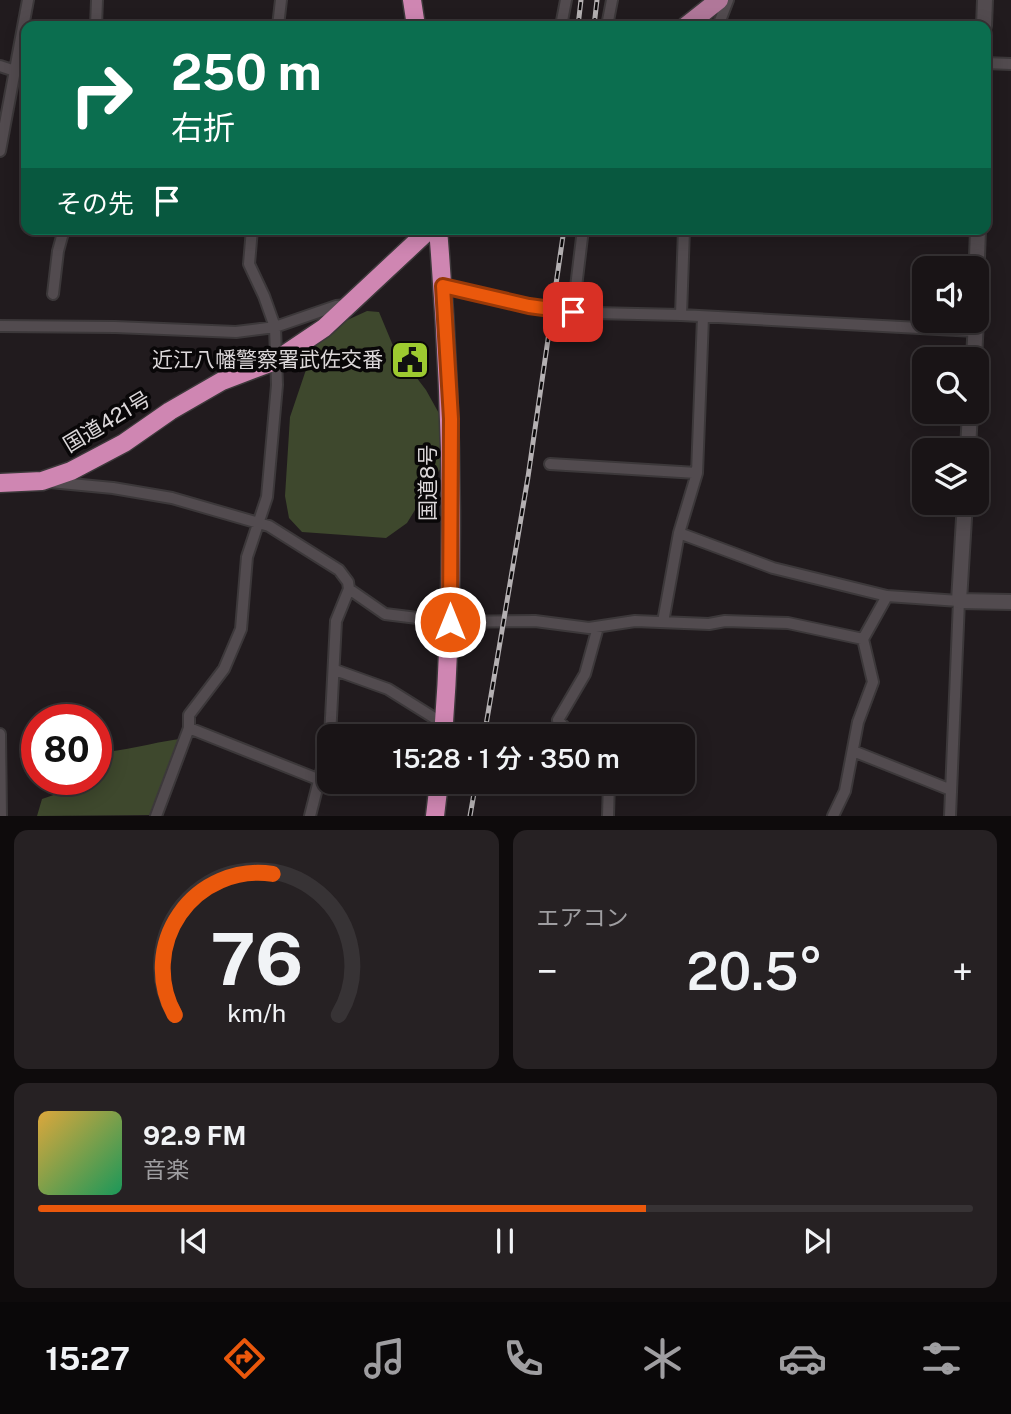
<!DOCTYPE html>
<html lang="ja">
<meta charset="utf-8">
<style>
body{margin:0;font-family:"Public Sans","Noto Sans JP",sans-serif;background:#262123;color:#f1f3f6;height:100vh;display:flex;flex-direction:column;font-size:26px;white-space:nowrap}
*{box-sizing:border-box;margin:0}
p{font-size:23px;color:#9f9ea1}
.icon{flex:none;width:38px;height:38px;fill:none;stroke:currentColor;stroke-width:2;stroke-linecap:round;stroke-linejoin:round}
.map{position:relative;height:816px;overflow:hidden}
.sheet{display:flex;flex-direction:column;gap:14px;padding:14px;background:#0e0b0c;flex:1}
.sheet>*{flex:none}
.hud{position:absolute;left:21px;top:21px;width:970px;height:214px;border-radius:14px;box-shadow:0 4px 18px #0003,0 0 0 2px #373335;background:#0b6e4f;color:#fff;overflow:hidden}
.controls{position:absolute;left:912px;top:256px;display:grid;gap:14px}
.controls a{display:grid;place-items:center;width:77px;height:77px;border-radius:14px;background:#191416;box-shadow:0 4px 18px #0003,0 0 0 2px #373335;font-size:35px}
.speed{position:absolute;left:21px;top:704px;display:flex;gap:14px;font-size:35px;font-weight:700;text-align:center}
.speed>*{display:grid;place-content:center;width:91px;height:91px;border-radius:50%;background:#191416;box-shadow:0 4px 18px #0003,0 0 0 2px #373335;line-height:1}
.speed .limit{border:10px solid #d22;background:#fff;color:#111}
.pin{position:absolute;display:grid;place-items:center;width:60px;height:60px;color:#fff;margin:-30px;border-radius:14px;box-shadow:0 4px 10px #0006}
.me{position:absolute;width:77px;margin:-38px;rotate:0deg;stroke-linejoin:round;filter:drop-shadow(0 0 5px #0008)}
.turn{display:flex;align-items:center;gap:24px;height:147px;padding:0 35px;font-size:32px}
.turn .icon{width:91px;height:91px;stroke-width:2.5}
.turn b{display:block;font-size:49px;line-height:60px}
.then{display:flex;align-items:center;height:66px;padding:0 35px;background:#0003;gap:14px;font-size:26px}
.big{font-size:52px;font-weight:600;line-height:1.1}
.sheet .widget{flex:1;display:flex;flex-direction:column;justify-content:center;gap:10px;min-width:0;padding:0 24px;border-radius:14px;background:#262123}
.sheet .dial{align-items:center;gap:0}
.dial svg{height:182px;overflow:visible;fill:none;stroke:#373335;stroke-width:7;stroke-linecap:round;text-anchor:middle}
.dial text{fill:#f1f3f6;stroke:none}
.song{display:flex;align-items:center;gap:21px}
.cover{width:84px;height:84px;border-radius:10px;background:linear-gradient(135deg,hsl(40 70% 55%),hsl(150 70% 35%))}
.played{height:7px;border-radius:4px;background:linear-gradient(90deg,#ea580c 65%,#373335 65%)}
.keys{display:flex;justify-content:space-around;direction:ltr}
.heat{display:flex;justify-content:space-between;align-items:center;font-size:38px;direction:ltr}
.sheet .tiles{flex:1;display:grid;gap:14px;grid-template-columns:1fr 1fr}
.widget:last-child{grid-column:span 2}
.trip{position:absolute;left:317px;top:724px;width:378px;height:70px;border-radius:14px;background:#191416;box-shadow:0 4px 18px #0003,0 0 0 2px #373335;font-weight:600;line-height:70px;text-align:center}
.menu{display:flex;height:112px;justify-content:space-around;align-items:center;background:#0a0809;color:#9f9ea1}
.menu .icon{width:49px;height:49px}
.menu .current{color:#ea580c}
.menu b{font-size:32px;color:#f1f3f6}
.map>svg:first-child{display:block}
</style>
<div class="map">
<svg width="1011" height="816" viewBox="0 0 1011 816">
<rect width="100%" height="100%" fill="#211b1e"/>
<path fill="#3e482d" d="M367,311L379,312L394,348L426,390L446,426L442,466L407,523L386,538L302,532L289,518L285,496L290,417L313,349L320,338L332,327Z
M179,739L151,815L37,816L42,799L71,789L73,779H96V753C125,751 151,743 179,739Z"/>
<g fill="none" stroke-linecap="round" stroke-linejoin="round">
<defs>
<path id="minor" d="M96,26L97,0
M278,26L281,0
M561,26L566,0
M607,26L612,0
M718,26L728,0
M985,63L1011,64
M0,66L15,71
M0,151L28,0
M443,286L529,306L594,313L681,315L975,331
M53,294L58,251L64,229
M573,312L583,229
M681,315L684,229
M0,326L115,327L236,332L275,327L336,306L347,305
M550,464L697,473L679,533L773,568L887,596L959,601L950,816
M697,473L703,317
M50,482L113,488L172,498L269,526L339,570L348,582L349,589L385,614L450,622L535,621L589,628L635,621L709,624L725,621L788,623L863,639
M663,622L679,533
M335,670L388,689L444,724
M189,728L320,780
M0,734L1,816
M330,737L336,621L349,589
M573,737L558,720L585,674L598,627
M853,751L951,790
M156,816L189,728V715L224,669L241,629L247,557L267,497L277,385L275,327L264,296L249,264L252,229
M310,816L329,741
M608,816L609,782
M833,816L845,791L858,722L873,682L863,639L887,596"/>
<path id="tertiary" d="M984,26L985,0
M976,286L978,229
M974,359L976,320
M968,450L970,411
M965,502L959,601L1011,602"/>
<path id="primary" d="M686,26L719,0"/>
<path id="trunk" d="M412,0L416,26
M438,229C452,398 456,568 443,737
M0,483L42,481L71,471L124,443L170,411L222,381L275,361L324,328L430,229
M435,816L439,782"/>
</defs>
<use href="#minor" stroke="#3c383a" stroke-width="14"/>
<use href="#tertiary" stroke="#3c383a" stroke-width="18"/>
<use href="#primary" stroke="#3c383a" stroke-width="21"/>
<use href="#trunk" stroke="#3c383a" stroke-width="21"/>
<use href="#minor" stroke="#524b4f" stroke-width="10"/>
<use href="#tertiary" stroke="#524b4f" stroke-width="14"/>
<use href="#primary" stroke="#b07799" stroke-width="18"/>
<use href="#trunk" stroke="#cf86b2" stroke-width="18"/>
<defs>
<path id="rail" d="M578,26L581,0
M594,26L597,0
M484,737L528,477L564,229
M470,816L476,782"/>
</defs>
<use href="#rail" stroke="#b4b0b2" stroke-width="5"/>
<use href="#rail" stroke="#090708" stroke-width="2.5" stroke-dasharray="8" stroke-linecap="butt"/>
</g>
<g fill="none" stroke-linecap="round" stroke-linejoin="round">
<defs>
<path id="route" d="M450,622L451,419L443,286L529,306L573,312"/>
</defs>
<use href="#route" stroke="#983908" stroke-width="18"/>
<use href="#route" stroke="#ea580c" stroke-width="12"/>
</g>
<defs>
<symbol id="civic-square" viewBox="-11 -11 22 22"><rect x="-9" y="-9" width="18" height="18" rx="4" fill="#9dca30" stroke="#090708"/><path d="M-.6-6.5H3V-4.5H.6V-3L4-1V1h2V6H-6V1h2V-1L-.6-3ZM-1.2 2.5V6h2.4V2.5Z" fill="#111"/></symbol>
</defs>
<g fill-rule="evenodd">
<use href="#civic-square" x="388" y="338" width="44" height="44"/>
</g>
<g text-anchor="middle" stroke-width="7" stroke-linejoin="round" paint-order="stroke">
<g font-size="21" fill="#dbd7d9" stroke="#090708" text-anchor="end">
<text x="383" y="367">近江八幡警察署武佐交番</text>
</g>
<g font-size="21" fill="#dbd7d9" stroke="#090708">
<text transform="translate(107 422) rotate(-31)" y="7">国道421号</text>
<text transform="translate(428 483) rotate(-90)" y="7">国道8号</text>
</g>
</g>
</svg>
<div class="controls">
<a><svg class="icon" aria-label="sound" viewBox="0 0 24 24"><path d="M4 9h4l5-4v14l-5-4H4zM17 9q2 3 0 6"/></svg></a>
<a><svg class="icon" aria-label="search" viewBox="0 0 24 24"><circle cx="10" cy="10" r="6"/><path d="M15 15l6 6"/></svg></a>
<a><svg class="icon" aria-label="layers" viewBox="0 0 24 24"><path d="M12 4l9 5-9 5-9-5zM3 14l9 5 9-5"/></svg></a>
</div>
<div class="speed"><div class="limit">80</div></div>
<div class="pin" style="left:573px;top:312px;background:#d93025"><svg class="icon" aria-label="arrive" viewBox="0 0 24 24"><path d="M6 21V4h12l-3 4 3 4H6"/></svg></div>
<svg class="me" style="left:450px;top:622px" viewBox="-20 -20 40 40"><circle r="17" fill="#ea580c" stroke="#fff" stroke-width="3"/><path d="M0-11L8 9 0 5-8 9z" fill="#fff"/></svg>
<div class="trip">15:28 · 1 分 · 350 m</div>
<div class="hud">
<div class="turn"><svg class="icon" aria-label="right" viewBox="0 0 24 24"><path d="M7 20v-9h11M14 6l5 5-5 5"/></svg><div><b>250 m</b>右折</div></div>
<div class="then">その先<svg class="icon" aria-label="arrive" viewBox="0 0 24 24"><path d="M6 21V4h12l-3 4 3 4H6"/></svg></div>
</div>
</div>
<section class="sheet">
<div class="tiles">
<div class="widget dial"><svg viewBox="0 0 100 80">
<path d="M14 69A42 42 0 1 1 86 69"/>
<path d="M14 69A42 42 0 0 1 57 7" stroke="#ea580c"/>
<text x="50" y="56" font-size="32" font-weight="700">76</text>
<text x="50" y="72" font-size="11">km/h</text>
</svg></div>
<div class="widget"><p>エアコン</p>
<div class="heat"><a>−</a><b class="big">20.5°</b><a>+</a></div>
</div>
<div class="widget">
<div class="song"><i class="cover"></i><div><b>92.9 FM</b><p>音楽</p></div></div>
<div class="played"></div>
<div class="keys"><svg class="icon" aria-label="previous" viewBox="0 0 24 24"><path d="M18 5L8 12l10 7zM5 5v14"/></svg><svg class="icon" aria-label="pause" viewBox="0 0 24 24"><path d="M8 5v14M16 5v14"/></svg><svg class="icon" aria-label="next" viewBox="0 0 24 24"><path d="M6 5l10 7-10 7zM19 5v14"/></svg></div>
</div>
</div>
</section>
<nav class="menu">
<b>15:27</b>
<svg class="icon current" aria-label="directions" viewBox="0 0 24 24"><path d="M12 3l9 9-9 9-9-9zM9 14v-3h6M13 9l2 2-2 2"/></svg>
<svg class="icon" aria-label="music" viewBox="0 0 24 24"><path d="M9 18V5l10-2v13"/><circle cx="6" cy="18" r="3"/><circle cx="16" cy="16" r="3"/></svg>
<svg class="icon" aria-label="phone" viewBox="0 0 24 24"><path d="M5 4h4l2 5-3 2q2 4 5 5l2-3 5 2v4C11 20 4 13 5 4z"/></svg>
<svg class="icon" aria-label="climate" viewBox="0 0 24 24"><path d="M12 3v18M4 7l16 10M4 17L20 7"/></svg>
<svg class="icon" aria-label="car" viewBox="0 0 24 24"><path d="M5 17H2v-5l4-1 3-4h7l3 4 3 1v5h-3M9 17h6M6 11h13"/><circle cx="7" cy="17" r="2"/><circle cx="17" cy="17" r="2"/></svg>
<svg class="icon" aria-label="filters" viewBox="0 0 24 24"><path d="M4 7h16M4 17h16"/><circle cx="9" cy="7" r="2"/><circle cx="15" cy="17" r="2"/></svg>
</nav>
